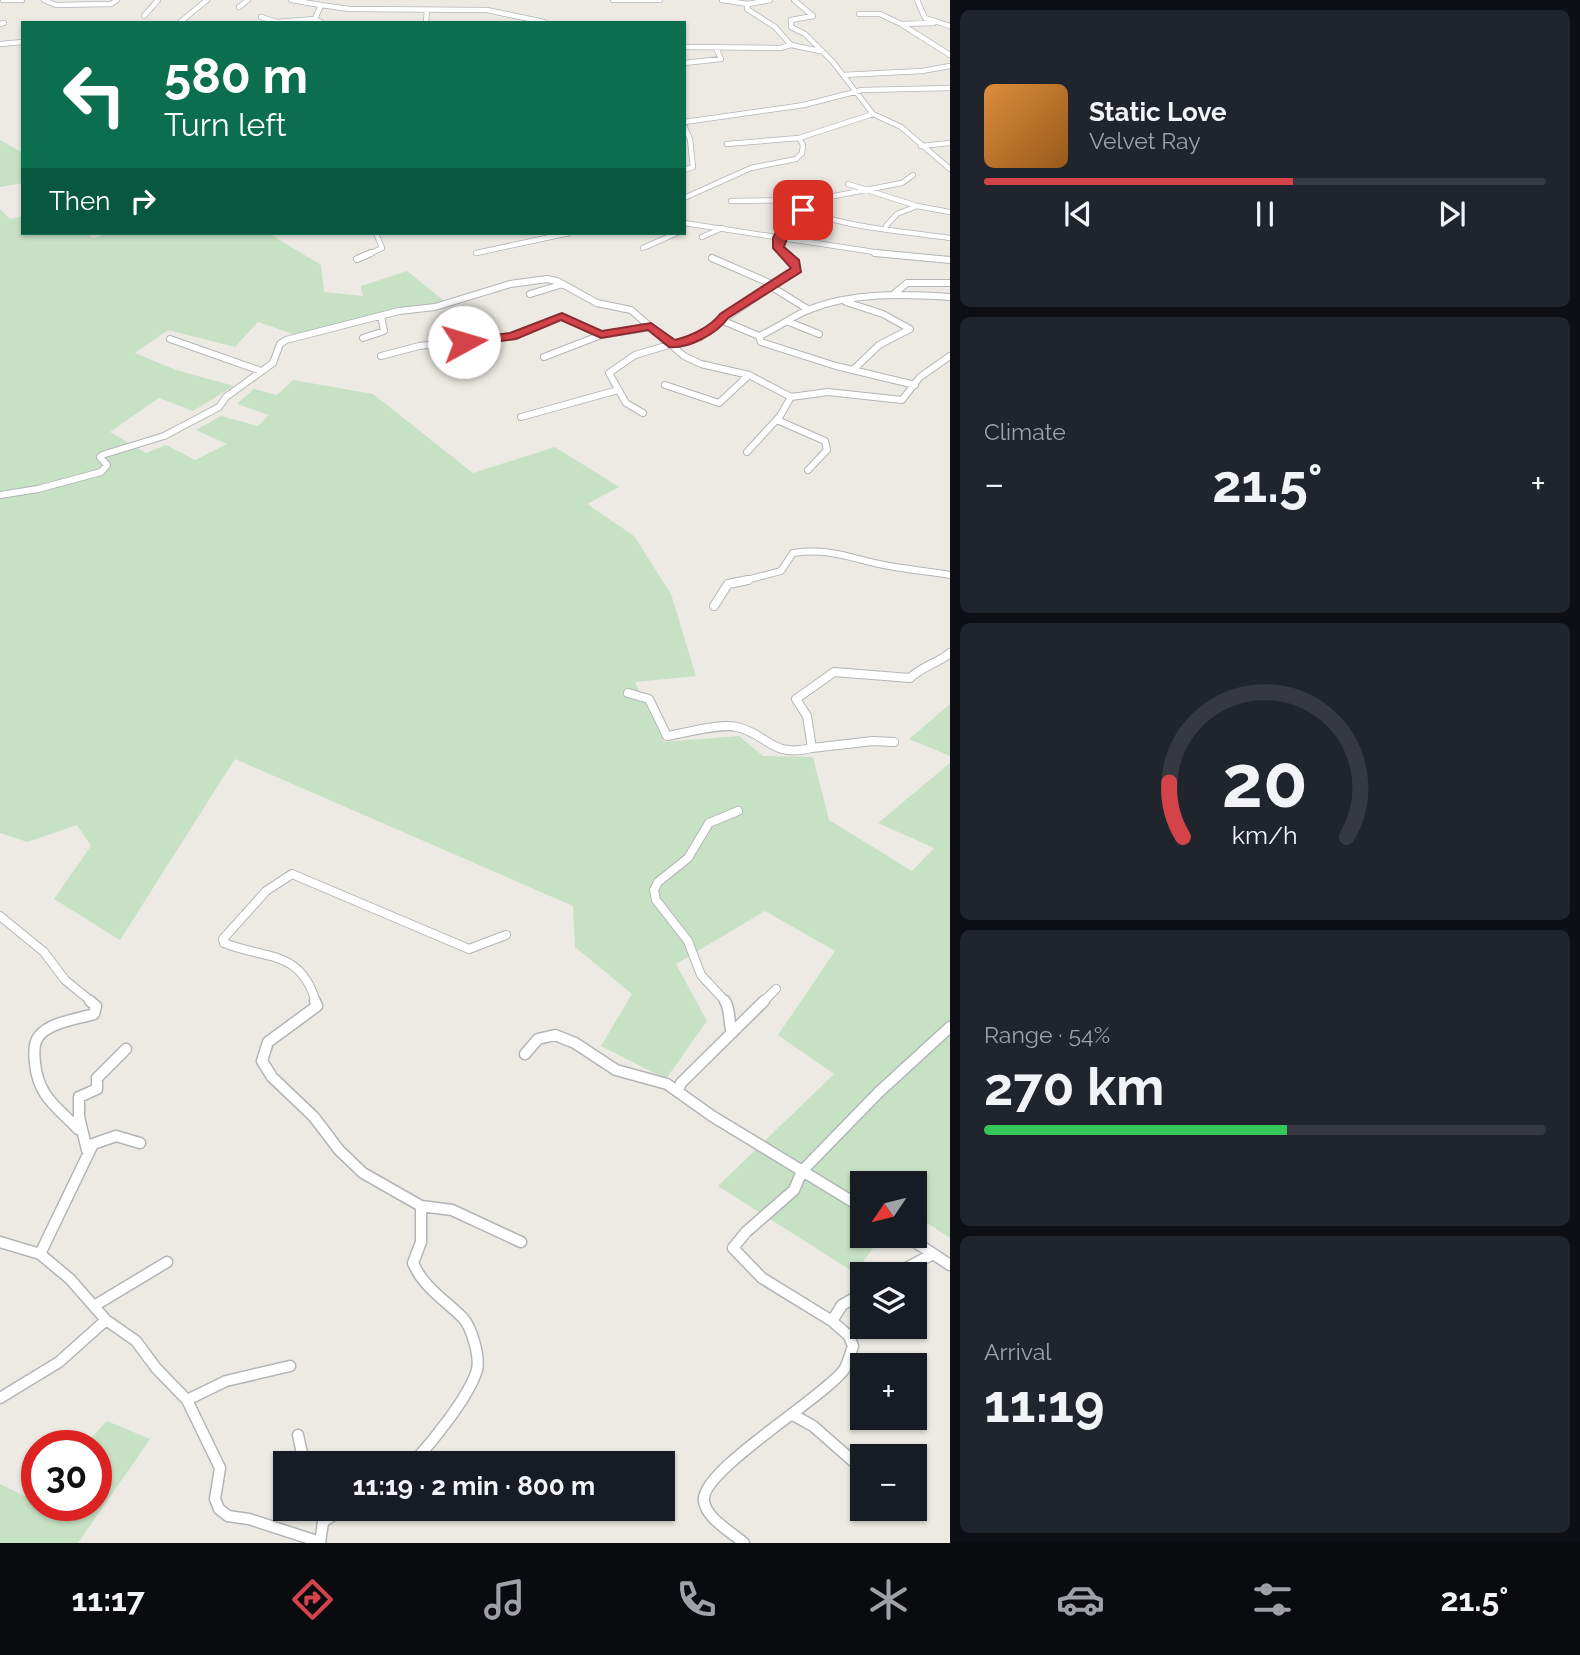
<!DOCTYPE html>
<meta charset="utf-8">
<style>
body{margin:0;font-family:Raleway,sans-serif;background:#20242c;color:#f1f3f6;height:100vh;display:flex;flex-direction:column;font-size:26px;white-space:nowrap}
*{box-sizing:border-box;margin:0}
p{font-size:23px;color:#9ea1a6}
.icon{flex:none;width:38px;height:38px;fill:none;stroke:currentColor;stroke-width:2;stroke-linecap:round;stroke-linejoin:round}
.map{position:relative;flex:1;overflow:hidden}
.side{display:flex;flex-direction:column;gap:10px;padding:10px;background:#0d0f14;width:630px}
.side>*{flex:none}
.guide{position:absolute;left:21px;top:21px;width:665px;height:214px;border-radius:0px;box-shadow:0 2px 5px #0004;background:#0b6e4f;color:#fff;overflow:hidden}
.needle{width:46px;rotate:235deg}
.controls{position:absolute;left:850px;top:1171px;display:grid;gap:14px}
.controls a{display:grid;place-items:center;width:77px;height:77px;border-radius:0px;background:#171b24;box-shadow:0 2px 5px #0004;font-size:35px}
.speed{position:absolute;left:21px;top:1430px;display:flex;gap:14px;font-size:35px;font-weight:700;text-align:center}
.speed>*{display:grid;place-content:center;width:91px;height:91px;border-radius:50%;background:#171b24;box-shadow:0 2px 5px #0004;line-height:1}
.speed .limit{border:10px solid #d22;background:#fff;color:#111}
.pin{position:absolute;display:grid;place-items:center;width:60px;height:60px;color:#fff;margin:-30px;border-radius:14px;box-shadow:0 4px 10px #0006}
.me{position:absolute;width:77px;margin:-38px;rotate:84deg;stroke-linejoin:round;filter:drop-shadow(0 0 5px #0008)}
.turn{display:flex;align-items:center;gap:24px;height:147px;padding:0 28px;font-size:32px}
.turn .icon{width:91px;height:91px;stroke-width:2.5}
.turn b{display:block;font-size:49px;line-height:60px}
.then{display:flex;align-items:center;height:66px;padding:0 28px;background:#0003;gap:14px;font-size:26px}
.big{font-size:52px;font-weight:700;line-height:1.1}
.side .widget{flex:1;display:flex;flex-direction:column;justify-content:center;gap:10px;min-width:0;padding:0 24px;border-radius:10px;background:#20242c}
.side .dial{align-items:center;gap:0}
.dial svg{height:182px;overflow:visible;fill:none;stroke:#363941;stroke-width:7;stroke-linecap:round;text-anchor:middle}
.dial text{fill:#f1f3f6;stroke:none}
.song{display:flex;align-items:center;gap:21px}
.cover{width:84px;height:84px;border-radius:10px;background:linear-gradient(135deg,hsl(30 70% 55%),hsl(30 70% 35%))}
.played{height:7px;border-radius:4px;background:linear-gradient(90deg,#d44349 55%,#363941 55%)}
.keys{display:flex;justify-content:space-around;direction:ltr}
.heat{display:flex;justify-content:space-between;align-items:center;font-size:38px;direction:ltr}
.charge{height:10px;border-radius:5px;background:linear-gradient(90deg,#34c759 54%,#363941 0)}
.trip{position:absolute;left:273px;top:1451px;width:402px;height:70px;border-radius:0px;background:#171b24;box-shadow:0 2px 5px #0004;font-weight:700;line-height:70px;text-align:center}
.tabs{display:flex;height:112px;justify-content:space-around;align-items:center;background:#090b0e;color:#9ea1a6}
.tabs .icon{width:49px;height:49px}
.tabs .current{color:#d44349}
.tabs b{font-size:32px;color:#f1f3f6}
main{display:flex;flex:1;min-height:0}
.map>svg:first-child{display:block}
</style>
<main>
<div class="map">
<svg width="950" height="1543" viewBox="0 0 950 1543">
<rect width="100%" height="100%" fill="#edeae4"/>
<path fill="#c7e1c4" d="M0,140L23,153V183L0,187Z
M0,209L10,219L23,216V233H86L93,238L108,233H268L321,265L324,292L363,296L361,286L407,271L448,304L402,311L299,336L258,322L235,347L168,330L135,353L176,370L234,386L193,411L159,398L110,432L146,453L166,445L195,460L227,444L196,430L221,416L258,426L269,415L237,404L254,389L277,395L293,380L373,394L473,473L555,447L619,487L587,504L634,536L671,594L696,676L635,682L664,742L739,736L763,756L813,757L829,820L912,871L934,848L878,823L950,763V1238L915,1215V1183H863V1236H882L855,1273L718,1186L834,1074L778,1035L835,951L765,911L676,964L707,1021L666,1079L601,1046L632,994L575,947L573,906L235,759L120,940L54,899L91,846L77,825L27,842L0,833Z
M950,704V756L909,739Z
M107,1421L150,1439L78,1543H0V1484L31,1499L37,1494V1505H96V1446L84,1445Z"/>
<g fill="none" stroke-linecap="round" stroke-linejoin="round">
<defs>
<path id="minor-far3" d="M3,0H22
M44,0L56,5L111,4L117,0
M291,0L321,5L315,19L322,23
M613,0H660
M722,0L748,4L770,0
M794,0L813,16L791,20V27L805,34L833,62L873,114L901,127L950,169
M917,0L925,18L950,26
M748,4L747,9L775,27L791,45
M321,5L349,9L487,10L544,22
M239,7L248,0
M859,14H880L901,24
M144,16L158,0
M261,17L277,22L315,19
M179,23L207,0
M426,23L427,10
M934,23L901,24L950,55
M0,24L4,23
M0,44L23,42
M684,47L780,48L791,45L820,51
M684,63L721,59L716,48
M843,75L922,71L950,66
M684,122L804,105L862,90L950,88
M684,126L690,139L693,167L684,170
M727,144L799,138
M921,146L950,143
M848,184L917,206L950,212
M684,198L751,168L796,159L802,153L803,145L799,138L873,114
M731,201L813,200L902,183L913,175
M795,204C824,226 911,232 950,238
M684,223L894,255
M886,226L897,214L917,206
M702,237L722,228
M643,248L677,233
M476,253L569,233
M367,255L382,248L376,233
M786,255L778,248L779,238L796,202"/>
<path id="minor-far2" d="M875,253L950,260
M712,258L774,285
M357,259L371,253
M772,287L809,310
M895,293L907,283H950
M530,294L563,284
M846,302L883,314L910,329L879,345L853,370
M721,320L759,336
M789,322L819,334
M363,338L384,331L381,316
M170,339L261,371
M381,356L419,346L512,336L562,316L601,335
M544,357L601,335L651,327
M665,385L719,403L749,375
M915,385L836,366L761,342L759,336C776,329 791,317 808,310C852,292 903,294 950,297
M791,397L828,392L902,400L920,377L950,356
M643,413L626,403L609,373L635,355L699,336L797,269L795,262L784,253
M521,417L618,390
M777,420L825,441L827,450L808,470
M0,495L38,489L101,472L107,465L100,457L102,455L164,436L219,407L226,397L273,363L280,344L286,340L399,311L435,307L510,284L547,279L557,281L597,303L631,310L684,356L701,364L749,375L791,397L780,416L747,452
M739,582L781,571L793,553C828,548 847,557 879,564C902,569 927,571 950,575"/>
<path id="minor-far1" d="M714,606L728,584L748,580
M628,693L649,699L667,736C685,733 721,723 737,727C770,735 770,758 812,748
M894,742L873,741L812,748L807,716L796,699L834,672L910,678C924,665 937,664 950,653
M0,916L44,952L65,980L92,1002
M316,1002C300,949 267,960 224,943L223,939L266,891L292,874L469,949L506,935
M726,1002L701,975L688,941L656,900L654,890L658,882L688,858L709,823L738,811
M763,1002L776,989"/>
<path id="minor" d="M315,1001L317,1006L268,1042L262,1061L272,1077L314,1117L339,1150L363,1173L421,1206V1242L413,1263C423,1287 445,1300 463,1318C472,1328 480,1357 477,1370C469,1397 432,1442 413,1463
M725,1001C731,1011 728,1021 732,1033
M525,1054L538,1039L555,1035L575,1043L616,1070L667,1084L712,1116L863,1208
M678,1090L681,1083L764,1001
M78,1129C56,1106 38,1096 35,1063C34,1055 33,1043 39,1036C50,1022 78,1019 94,1014L96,1006L90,1001
M87,1150L79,1117V1097L97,1089V1078L126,1049
M421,1206L452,1210L521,1242
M906,1236L950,1265
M0,1242L40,1254L70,1279L106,1320L136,1341L156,1368L187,1400L220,1468L215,1499L219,1509L228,1516L249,1519L320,1542
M40,1254L93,1144L116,1136L140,1143
M895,1274L933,1254
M94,1306L167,1262
M832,1321L762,1278L733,1248L746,1232L794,1190L802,1171L879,1092L950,1027
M0,1398L59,1362L106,1320
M187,1400L226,1381L290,1366
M793,1415L813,1426L862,1469
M298,1435L304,1463
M321,1508L323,1522
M320,1543L323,1522L344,1508
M744,1543C731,1532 706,1518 704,1501C699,1472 821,1399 843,1371C848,1365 850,1354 853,1346L849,1336L832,1321L842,1305L863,1293"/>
</defs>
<use href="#minor-far3" stroke="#b2b5b8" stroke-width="6"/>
<use href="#minor-far2" stroke="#b2b5b8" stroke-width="8"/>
<use href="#minor-far1" stroke="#b2b5b8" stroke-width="10"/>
<use href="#minor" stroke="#b2b5b8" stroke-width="13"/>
<use href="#minor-far3" stroke="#fff" stroke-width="4.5"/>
<use href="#minor-far2" stroke="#fff" stroke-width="6"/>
<use href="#minor-far1" stroke="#fff" stroke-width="8"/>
<use href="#minor" stroke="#fff" stroke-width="10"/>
</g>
<path fill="#d44349" stroke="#8a2c2f" stroke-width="2" d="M791,201H798L809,210L803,213L797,210L784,247L799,260L801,272L728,318C717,334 688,349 669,347L648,330L601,338L561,320L516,339L464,346L458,342L464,339L510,333L562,313L602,331L651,323L675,340C691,336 710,327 720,314L791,268L773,248V238Z"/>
</svg>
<div class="controls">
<a><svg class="needle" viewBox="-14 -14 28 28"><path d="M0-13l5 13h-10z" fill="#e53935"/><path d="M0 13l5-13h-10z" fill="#9ea1a6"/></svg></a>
<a><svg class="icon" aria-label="layers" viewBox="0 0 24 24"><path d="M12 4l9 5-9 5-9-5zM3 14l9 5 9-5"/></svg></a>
<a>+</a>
<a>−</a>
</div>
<div class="speed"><div class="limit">30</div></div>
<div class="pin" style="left:803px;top:210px;background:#d93025"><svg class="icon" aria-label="arrive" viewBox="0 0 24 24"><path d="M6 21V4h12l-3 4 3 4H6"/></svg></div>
<svg class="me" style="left:464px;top:342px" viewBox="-20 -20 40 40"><circle r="19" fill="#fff"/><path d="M0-13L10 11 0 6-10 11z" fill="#d44349"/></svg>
<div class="trip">11:19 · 2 min · 800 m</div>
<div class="guide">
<div class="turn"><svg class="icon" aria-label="left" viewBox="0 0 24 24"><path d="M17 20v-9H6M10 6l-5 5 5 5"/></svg><div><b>580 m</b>Turn left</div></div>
<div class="then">Then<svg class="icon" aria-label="right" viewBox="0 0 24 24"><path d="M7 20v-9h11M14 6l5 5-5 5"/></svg></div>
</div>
</div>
<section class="side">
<div class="widget">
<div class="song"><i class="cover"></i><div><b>Static Love</b><p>Velvet Ray</p></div></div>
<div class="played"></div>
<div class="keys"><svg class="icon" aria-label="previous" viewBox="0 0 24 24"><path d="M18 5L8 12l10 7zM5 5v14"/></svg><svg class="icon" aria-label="pause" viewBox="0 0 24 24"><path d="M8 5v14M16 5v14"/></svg><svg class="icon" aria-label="next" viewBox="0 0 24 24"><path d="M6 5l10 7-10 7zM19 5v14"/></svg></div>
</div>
<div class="widget"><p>Climate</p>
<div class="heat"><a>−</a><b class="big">21.5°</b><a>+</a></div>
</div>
<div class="widget dial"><svg viewBox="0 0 100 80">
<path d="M14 69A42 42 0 1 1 86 69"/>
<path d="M14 69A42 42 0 0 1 8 45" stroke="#d44349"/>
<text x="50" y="56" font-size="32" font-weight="700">20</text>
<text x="50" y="72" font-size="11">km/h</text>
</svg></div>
<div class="widget"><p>Range · 54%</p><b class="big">270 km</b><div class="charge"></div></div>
<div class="widget"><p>Arrival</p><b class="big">11:19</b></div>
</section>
</main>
<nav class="tabs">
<b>11:17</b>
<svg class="icon current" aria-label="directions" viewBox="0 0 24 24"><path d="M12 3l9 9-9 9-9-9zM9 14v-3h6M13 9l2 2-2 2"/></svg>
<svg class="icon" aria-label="music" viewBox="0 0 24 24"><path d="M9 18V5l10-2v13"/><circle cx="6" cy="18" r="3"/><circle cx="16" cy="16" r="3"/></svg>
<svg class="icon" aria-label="phone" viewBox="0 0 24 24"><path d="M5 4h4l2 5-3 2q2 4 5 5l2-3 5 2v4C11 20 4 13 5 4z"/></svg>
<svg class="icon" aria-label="climate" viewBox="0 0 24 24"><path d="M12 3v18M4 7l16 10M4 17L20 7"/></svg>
<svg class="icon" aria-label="car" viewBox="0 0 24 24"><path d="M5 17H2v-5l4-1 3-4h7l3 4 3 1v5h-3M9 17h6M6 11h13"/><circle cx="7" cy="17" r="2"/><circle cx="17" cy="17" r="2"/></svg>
<svg class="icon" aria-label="filters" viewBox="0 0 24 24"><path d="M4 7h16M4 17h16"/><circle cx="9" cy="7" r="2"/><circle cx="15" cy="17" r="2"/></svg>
<b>21.5°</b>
</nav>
